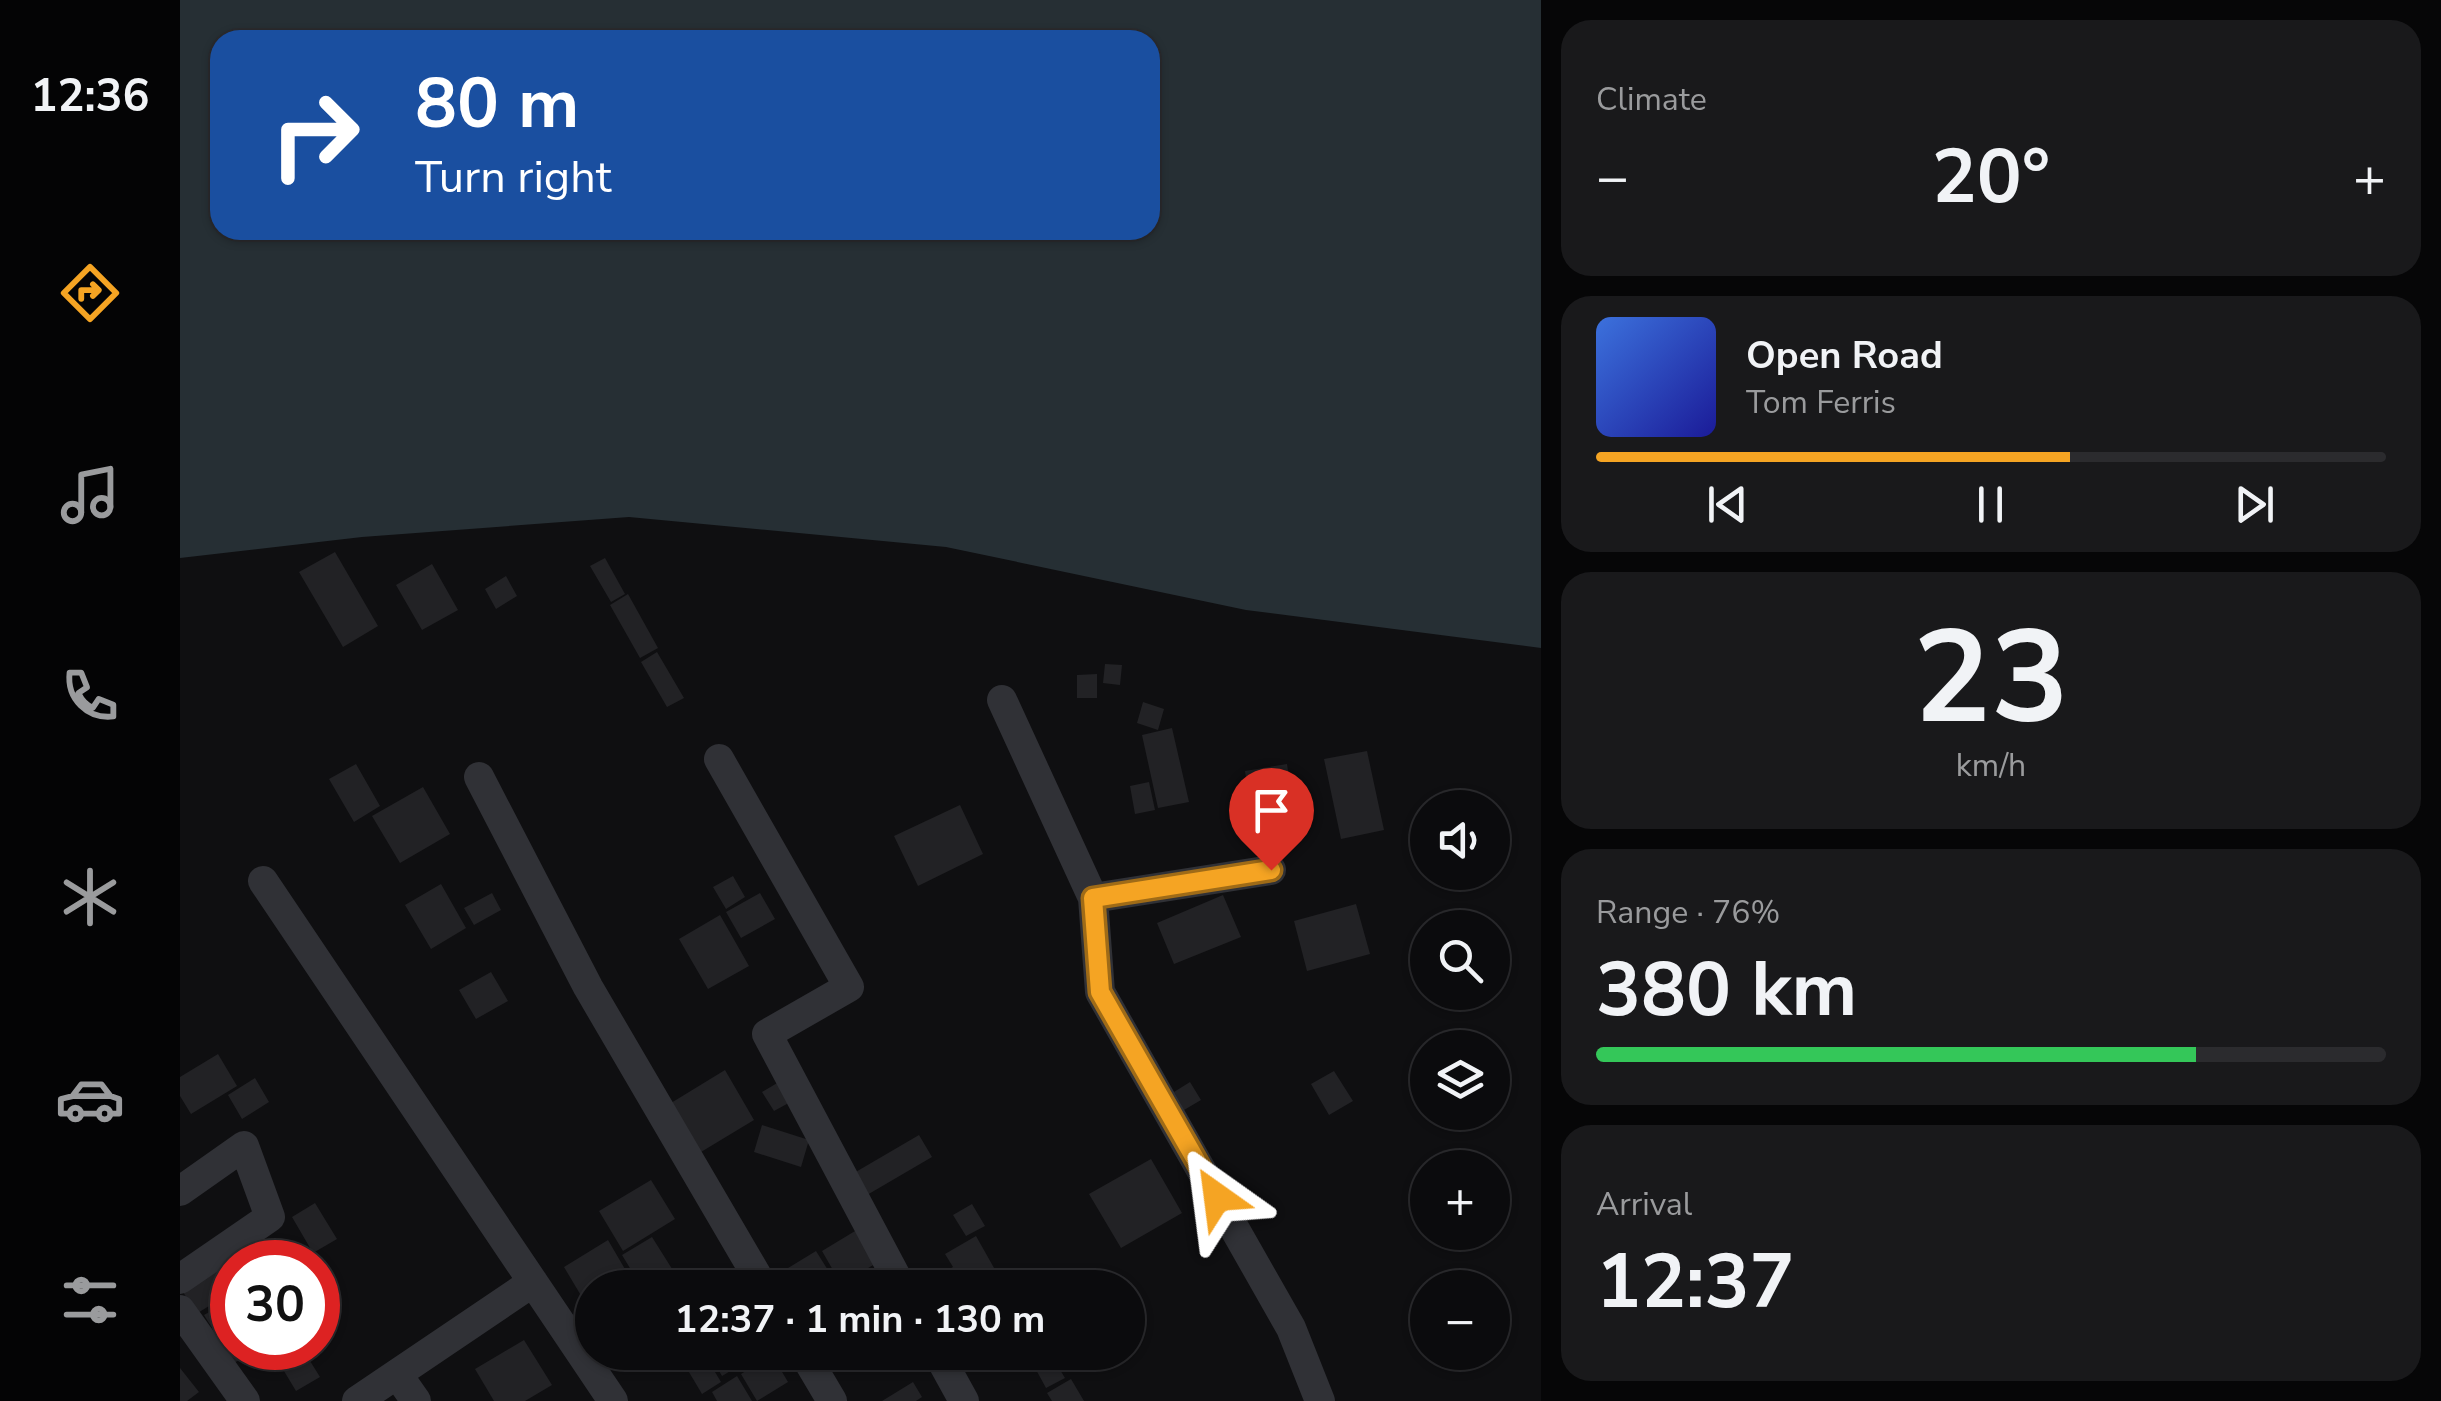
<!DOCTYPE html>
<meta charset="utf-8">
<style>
body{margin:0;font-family:"Nunito Sans",sans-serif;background:#19191b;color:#f1f3f6;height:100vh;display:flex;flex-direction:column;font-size:38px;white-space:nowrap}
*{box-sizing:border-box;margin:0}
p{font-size:32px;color:#9a9b9d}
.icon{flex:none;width:55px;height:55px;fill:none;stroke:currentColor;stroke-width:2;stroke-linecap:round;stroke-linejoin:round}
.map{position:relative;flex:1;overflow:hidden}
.drawer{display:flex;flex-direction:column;gap:20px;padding:20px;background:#060607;width:900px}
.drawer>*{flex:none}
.banner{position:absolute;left:30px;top:30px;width:950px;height:210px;border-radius:30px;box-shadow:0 2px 8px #0004,0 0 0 2px #2b2b2e;background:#1a4fa0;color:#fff;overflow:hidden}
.controls{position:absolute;left:1230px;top:790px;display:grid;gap:20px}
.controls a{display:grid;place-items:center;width:100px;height:100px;border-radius:50%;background:#0b0b0d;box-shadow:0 2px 8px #0004,0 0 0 2px #2b2b2e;font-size:50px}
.speed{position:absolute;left:30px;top:1240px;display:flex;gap:20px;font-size:50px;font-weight:700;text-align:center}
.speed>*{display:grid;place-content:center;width:130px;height:130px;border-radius:50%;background:#0b0b0d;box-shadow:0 2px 8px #0004,0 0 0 2px #2b2b2e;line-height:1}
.speed .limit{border:15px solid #d22;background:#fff;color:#111}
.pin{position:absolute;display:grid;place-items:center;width:85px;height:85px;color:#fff;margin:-102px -42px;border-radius:50% 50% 50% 0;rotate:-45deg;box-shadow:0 0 10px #0007}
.pin .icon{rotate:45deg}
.me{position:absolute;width:110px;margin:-55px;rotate:329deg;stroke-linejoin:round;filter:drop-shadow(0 0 8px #0008)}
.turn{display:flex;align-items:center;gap:35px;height:210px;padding:0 40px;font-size:45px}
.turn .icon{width:130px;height:130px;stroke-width:2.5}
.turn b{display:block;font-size:70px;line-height:85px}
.big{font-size:75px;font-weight:700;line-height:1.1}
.drawer .card{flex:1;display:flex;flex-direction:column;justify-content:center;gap:15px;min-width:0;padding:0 35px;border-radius:30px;background:#19191b}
.drawer .dial{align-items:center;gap:0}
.dial b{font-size:130px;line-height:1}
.song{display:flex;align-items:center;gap:30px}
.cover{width:120px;height:120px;border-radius:15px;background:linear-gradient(135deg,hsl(220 70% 55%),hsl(240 70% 35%))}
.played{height:10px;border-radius:5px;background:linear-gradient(90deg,#f5a423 60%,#2b2b2e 60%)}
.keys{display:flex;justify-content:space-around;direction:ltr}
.heat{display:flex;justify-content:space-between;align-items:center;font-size:55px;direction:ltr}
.charge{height:15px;border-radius:8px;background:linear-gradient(90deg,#34c759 76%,#2b2b2e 0)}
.trip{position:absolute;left:395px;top:1270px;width:570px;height:100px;border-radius:50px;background:#0b0b0d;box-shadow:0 2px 8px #0004,0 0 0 2px #2b2b2e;font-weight:700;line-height:100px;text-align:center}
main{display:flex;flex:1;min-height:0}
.dock{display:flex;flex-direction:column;width:180px;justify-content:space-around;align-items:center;background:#040405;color:#9a9b9d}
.dock .icon{width:70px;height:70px}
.dock .selected{color:#f5a423}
.dock b{font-size:45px;color:#f1f3f6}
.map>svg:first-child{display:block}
</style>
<main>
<nav class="dock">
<b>12:36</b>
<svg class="icon selected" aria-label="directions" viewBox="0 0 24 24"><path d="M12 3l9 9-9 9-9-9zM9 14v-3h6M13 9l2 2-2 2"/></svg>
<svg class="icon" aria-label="music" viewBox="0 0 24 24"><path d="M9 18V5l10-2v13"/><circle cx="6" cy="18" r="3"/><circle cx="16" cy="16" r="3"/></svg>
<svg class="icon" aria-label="phone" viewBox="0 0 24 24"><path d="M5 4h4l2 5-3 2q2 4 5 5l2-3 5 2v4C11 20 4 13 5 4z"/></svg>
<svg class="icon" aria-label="climate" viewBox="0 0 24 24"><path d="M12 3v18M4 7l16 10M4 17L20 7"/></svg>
<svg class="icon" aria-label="car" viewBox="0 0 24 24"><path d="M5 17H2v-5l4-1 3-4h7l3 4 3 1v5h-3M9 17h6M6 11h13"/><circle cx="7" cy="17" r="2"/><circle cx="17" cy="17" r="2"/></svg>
<svg class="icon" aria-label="filters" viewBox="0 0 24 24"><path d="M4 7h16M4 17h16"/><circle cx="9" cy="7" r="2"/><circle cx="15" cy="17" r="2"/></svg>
</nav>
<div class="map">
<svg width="1361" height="1401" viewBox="0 0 1361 1401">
<rect width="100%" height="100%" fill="#0f0f11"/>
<path fill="#262f34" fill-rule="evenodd" d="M0,0H1361V648L1066,610L766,547L449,517L182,537L0,558ZM40,40H970V230H40Z"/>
<path fill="#222225" d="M155,552L198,626L163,647L119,572Z
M425,558L445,594L431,602L410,566Z
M252,564L278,610L242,630L216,585Z
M326,576L337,596L316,609L305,589Z
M448,594L478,648L460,658L430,605Z
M477,652L504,698L487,707L461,662Z
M925,664L942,665L940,685L923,683Z
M917,674V698H897V675Z
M963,702L984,709L978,730L957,723Z
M992,728L1009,802L978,808L962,735Z
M1187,751L1204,830L1161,839L1144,759Z
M176,764L200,806L174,822L149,779Z
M1107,764L1114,812L1072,818L1065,771Z
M969,782L975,810L955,814L950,786Z
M243,787L270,834L220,863L192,816Z
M780,805L803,854L738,886L714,836Z
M553,876L565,897L546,909L533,887Z
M261,884L286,928L251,949L225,905Z
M312,893L321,910L294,925L284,908Z
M580,893L595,919L561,938L546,912Z
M1043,895L1061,937L994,964L977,923Z
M1176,904L1190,954L1127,971L1114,921Z
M540,915L569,966L528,989L499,939Z
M311,972L328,1001L296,1019L279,990Z
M38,1054L57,1086L11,1114L0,1096V1077Z
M545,1070L574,1120L521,1152L491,1103Z
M1154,1071L1173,1101L1149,1115L1131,1084Z
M75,1078L89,1102L62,1119L48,1095Z
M604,1079L616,1099L594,1111L582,1092Z
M1010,1082L1021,1100L1004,1110L994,1092Z
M582,1125L629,1140L621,1167L574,1152Z
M739,1135L752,1157L687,1195L674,1173Z
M971,1159L1002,1213L941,1248L909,1194Z
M471,1180L495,1219L443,1251L419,1211Z
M135,1203L157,1239L133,1253L112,1217Z
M792,1204L805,1226L786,1236L773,1215Z
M680,1228L700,1261L661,1284L642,1251Z
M796,1236L822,1282L813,1288H757L752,1279L773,1267L765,1254Z
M472,1237L494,1272L462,1288L442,1255Z
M428,1240L456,1288H412V1314L384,1267Z
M636,1251L656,1283L648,1288H595L590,1279Z
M43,1266L52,1283V1292L16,1314L2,1290Z
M702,1266L715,1288H666Z
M50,1300L52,1348H80L54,1363L24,1315Z
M344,1340L372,1385L345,1401H314L295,1369Z
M109,1348H122L140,1377L116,1391L95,1356Z
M518,1352H523L541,1382L522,1394L503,1362Z
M528,1352H582L542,1376Z
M592,1355L608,1382L577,1401L561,1374Z
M871,1355L885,1378L866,1388L854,1366Z
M0,1368L19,1392L7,1401H0Z
M557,1376L572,1401H537L532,1392Z
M891,1379L904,1401H872L867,1393Z
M733,1382L742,1397L736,1401H702Z"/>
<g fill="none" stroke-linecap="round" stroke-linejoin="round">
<path stroke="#303136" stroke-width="30" d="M822,700L913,898L920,992L1111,1328L1140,1401
M539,759L669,987L587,1034L722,1288
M299,777L408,987L584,1288
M83,881L433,1401
M913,898L1091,870
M0,1191L64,1146L90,1217L0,1279
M0,1310L65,1401
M623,1352L652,1401
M757,1352L784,1401
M217,1374L236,1401
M177,1401L353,1282"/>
</g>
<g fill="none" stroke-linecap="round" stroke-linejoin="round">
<defs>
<path id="route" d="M1037,1197L920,992L913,898L1091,870"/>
</defs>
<use href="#route" stroke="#9f6b17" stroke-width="25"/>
<use href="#route" stroke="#f5a423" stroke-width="18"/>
</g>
</svg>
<div class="controls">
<a><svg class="icon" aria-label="sound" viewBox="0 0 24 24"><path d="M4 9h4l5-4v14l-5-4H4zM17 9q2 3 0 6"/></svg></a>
<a><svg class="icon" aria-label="search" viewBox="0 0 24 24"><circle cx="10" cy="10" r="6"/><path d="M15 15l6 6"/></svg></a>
<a><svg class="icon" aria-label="layers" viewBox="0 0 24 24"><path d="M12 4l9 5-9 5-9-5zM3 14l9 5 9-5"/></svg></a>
<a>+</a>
<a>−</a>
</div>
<div class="speed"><div class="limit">30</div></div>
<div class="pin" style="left:1091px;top:870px;background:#d93025"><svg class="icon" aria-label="arrive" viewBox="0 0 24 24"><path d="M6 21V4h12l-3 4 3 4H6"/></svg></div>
<svg class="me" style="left:1037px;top:1197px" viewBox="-20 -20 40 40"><path d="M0-17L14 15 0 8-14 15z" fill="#f5a423" stroke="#fff" stroke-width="4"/></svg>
<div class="trip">12:37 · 1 min · 130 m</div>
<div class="banner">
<div class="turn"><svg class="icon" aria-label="right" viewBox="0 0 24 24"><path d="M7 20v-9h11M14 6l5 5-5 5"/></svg><div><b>80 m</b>Turn right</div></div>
</div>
</div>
<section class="drawer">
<div class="card"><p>Climate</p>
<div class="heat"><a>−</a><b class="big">20°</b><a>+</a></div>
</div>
<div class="card">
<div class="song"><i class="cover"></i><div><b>Open Road</b><p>Tom Ferris</p></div></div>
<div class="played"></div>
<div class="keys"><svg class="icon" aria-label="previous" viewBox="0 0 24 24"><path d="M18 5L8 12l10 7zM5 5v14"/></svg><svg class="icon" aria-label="pause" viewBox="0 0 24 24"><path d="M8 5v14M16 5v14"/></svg><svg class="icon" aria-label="next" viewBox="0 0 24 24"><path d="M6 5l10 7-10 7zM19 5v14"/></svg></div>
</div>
<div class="card dial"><b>23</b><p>km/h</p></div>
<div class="card"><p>Range · 76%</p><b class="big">380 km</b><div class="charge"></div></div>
<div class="card"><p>Arrival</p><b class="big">12:37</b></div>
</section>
</main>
